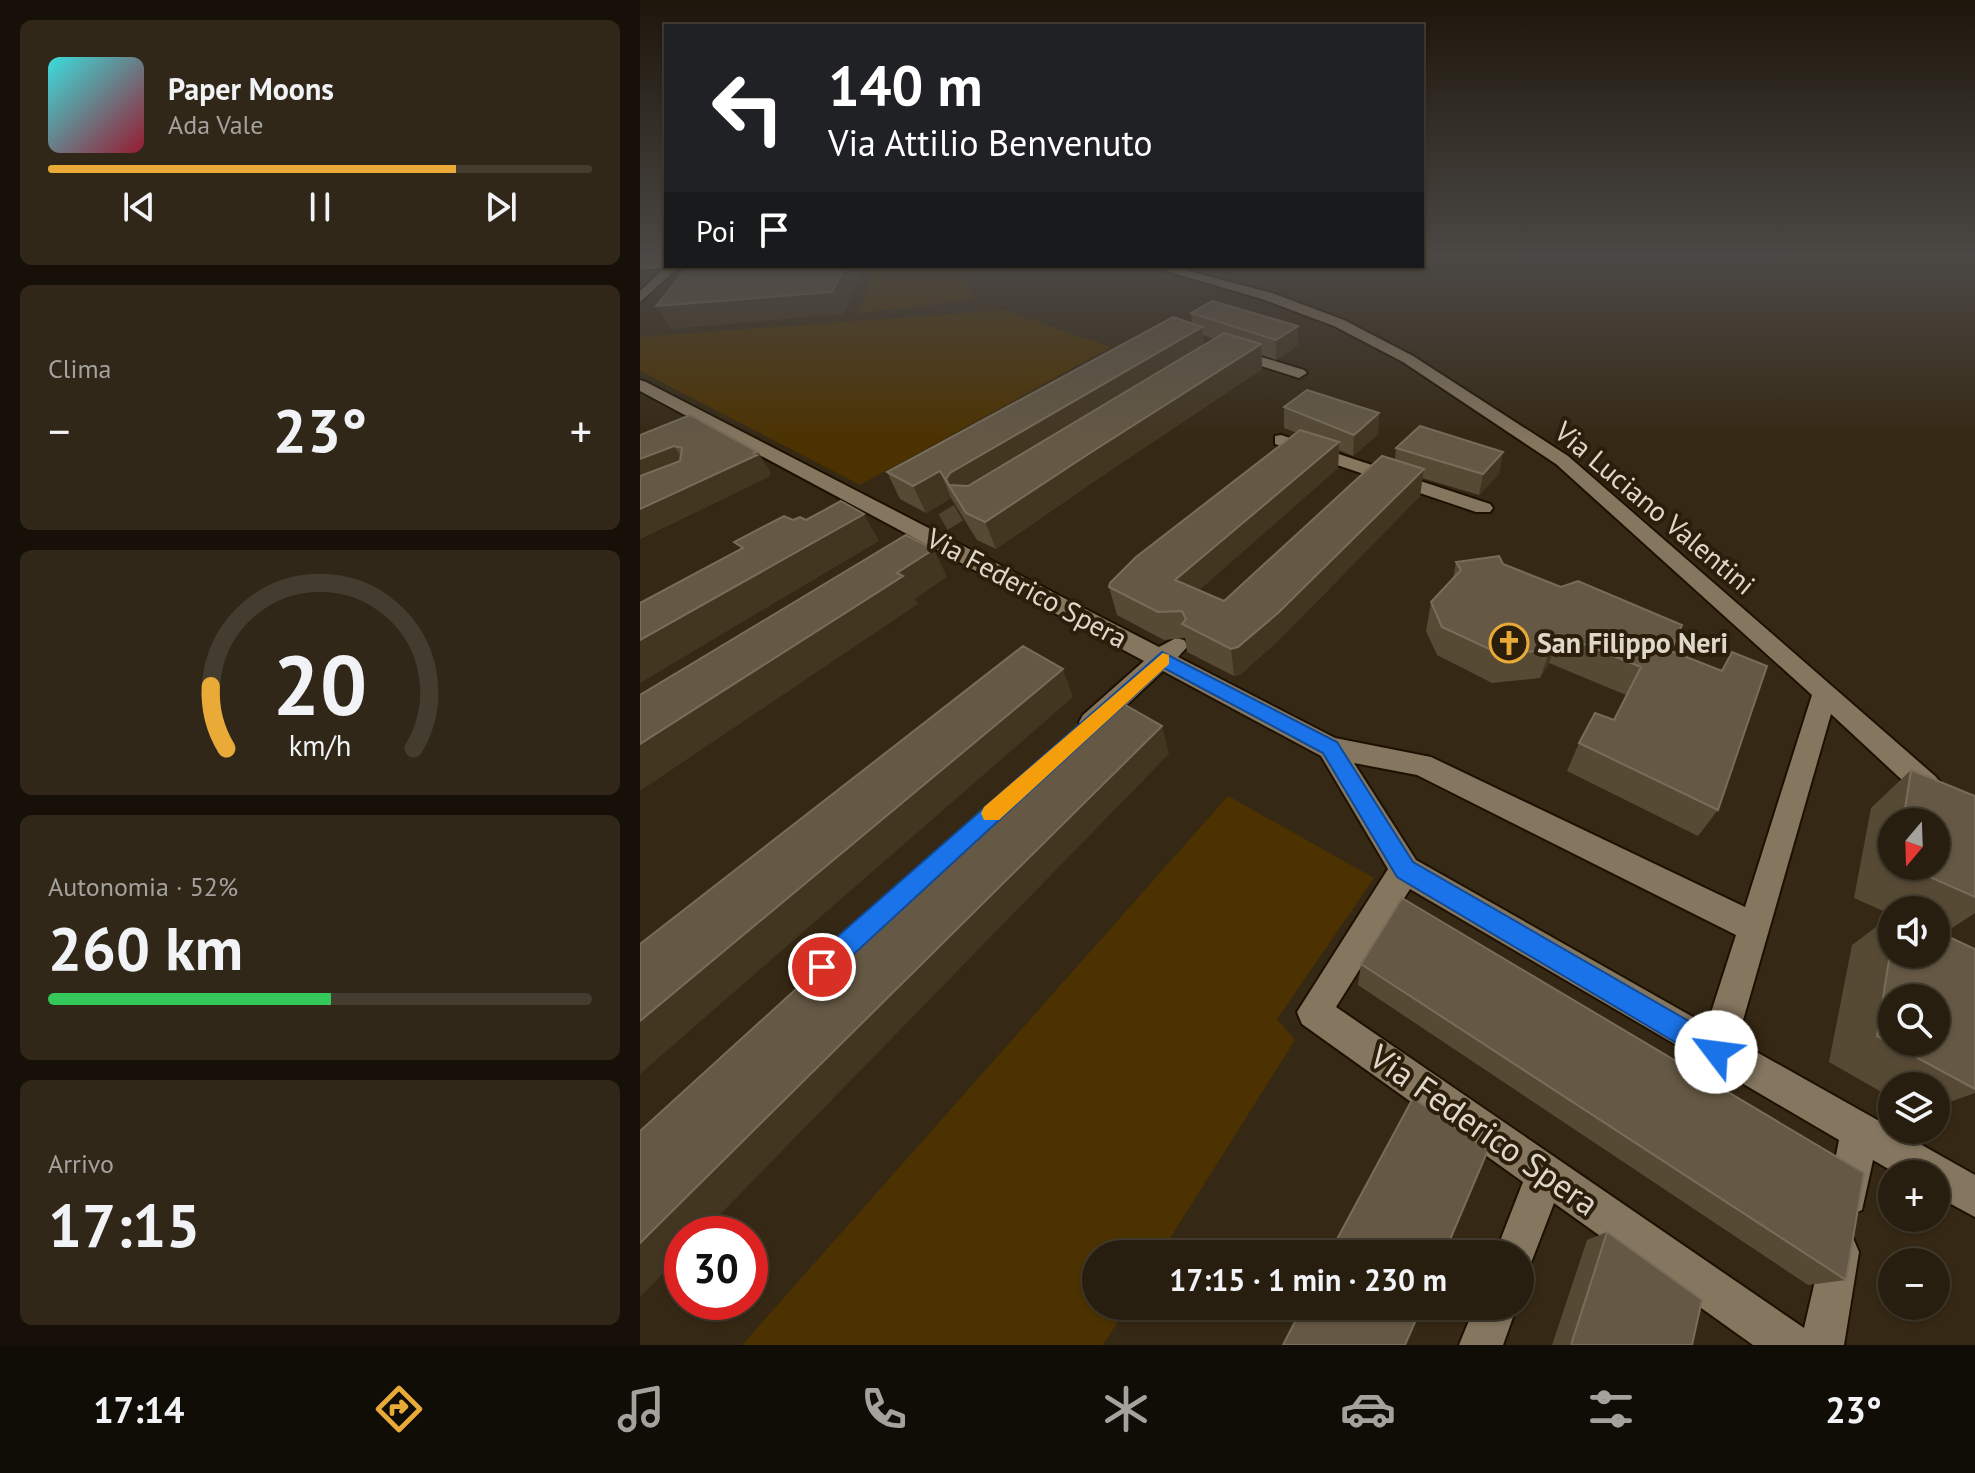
<!DOCTYPE html>
<html lang="it">
<meta charset="utf-8">
<style>
body{margin:0;font-family:"PT Sans",sans-serif;background:#302718;color:#f1f3f6;height:100vh;display:flex;flex-direction:column;font-size:30px;white-space:nowrap}
*{box-sizing:border-box;margin:0}
p{font-size:26px;color:#a5a29e}
.icon{flex:none;width:44px;height:44px;fill:none;stroke:currentColor;stroke-width:2;stroke-linecap:round;stroke-linejoin:round}
.map{position:relative;flex:1;overflow:hidden}
.side{display:flex;flex-direction:column;gap:20px;padding:20px;background:#161008;width:640px}
.side>*{flex:none}
.top-card{position:absolute;left:24px;top:24px;width:760px;height:244px;border-radius:0px;box-shadow:0 2px 6px #0004,0 0 0 2px #443c2f;background:#202124;color:#fff;overflow:hidden}
.needle{width:52px;rotate:199deg}
.buttons{position:absolute;left:1238px;top:808px;display:grid;gap:16px}
.buttons a{display:grid;place-items:center;width:72px;height:72px;border-radius:50%;background:#281e0f;box-shadow:0 2px 6px #0004,0 0 0 2px #443c2f;font-size:40px}
.speed{position:absolute;left:24px;top:1216px;display:flex;gap:16px;font-size:40px;font-weight:700;text-align:center}
.speed>*{display:grid;place-content:center;width:104px;height:104px;border-radius:50%;background:#281e0f;box-shadow:0 2px 6px #0004,0 0 0 2px #443c2f;line-height:1}
.speed .limit{border:12px solid #d22;background:#fff;color:#111}
.pin{position:absolute;display:grid;place-items:center;width:68px;height:68px;color:#fff;margin:-34px;border:4px solid #fff;border-radius:50%;box-shadow:0 2px 8px #0007}
.me{position:absolute;width:88px;margin:-44px;rotate:300deg;stroke-linejoin:round;filter:drop-shadow(0 0 6px #0008)}
.turn{display:flex;align-items:center;gap:28px;height:168px;padding:0 32px;font-size:36px}
.turn .icon{width:104px;height:104px;stroke-width:2.5}
.turn b{display:block;font-size:56px;line-height:68px}
.then{display:flex;align-items:center;height:76px;padding:0 32px;background:#0003;gap:16px;font-size:30px}
.big{font-size:60px;font-weight:600;line-height:1.1}
.side .widget{flex:1;display:flex;flex-direction:column;justify-content:center;gap:12px;min-width:0;padding:0 28px;border-radius:12px;background:#302718}
.side .dial{align-items:center;gap:0}
.dial svg{height:208px;overflow:visible;fill:none;stroke:#443c2f;stroke-width:7;stroke-linecap:round;text-anchor:middle}
.dial text{fill:#f1f3f6;stroke:none}
.song{display:flex;align-items:center;gap:24px}
.cover{width:96px;height:96px;border-radius:12px;background:linear-gradient(135deg,hsl(180 70% 55%),hsl(350 70% 35%))}
.played{height:8px;border-radius:4px;background:linear-gradient(90deg,#eaaa38 75%,#443c2f 75%)}
.keys{display:flex;justify-content:space-around;direction:ltr}
.heat{display:flex;justify-content:space-between;align-items:center;font-size:44px;direction:ltr}
.charge{height:12px;border-radius:6px;background:linear-gradient(90deg,#34c759 52%,#443c2f 0)}
.trip{position:absolute;left:442px;top:1240px;width:452px;height:80px;border-radius:40px;background:#281e0f;box-shadow:0 2px 6px #0004,0 0 0 2px #443c2f;font-weight:600;line-height:80px;text-align:center}
.tabs{display:flex;height:128px;justify-content:space-around;align-items:center;background:#100c06;color:#a5a29e}
.tabs .icon{width:56px;height:56px}
.tabs .active{color:#eaaa38}
.tabs b{font-size:36px;color:#f1f3f6}
main{display:flex;flex:1;min-height:0}
.map>svg:first-child{display:block}
</style>
<main>
<section class="side">
<div class="widget">
<div class="song"><i class="cover"></i><div><b>Paper Moons</b><p>Ada Vale</p></div></div>
<div class="played"></div>
<div class="keys"><svg class="icon" aria-label="previous" viewBox="0 0 24 24"><path d="M18 5L8 12l10 7zM5 5v14"/></svg><svg class="icon" aria-label="pause" viewBox="0 0 24 24"><path d="M8 5v14M16 5v14"/></svg><svg class="icon" aria-label="next" viewBox="0 0 24 24"><path d="M6 5l10 7-10 7zM19 5v14"/></svg></div>
</div>
<div class="widget"><p>Clima</p>
<div class="heat"><a>−</a><b class="big">23°</b><a>+</a></div>
</div>
<div class="widget dial"><svg viewBox="0 0 100 80">
<path d="M14 69A42 42 0 1 1 86 69"/>
<path d="M14 69A42 42 0 0 1 8 45" stroke="#eaaa38"/>
<text x="50" y="56" font-size="32" font-weight="700">20</text>
<text x="50" y="72" font-size="11">km/h</text>
</svg></div>
<div class="widget"><p>Autonomia · 52%</p><b class="big">260 km</b><div class="charge"></div></div>
<div class="widget"><p>Arrivo</p><b class="big">17:15</b></div>
</section>
<div class="map">
<svg width="1335" height="1345" viewBox="0 0 1335 1345">
<rect width="100%" height="100%" fill="#352814"/>
<path fill="#4c3200" d="M235,266H323L335,300L219,313Z
M364,310L471,347L220,485L0,371V337Z
M588,796L734,878L637,1019L655,1040L520,1254H456V1306H488L463,1345H102Z"/>
<g fill="none" stroke-linecap="round" stroke-linejoin="round">
<path stroke="#4f422f" stroke-width="18" stroke-dasharray="18 9" stroke-linecap="butt" d="M303,522L330,506"/>
<defs>
<path id="street" d="M27,266H40L0,302V291Z
M509,266H529L632,293L704,320L773,356L928,456L1295,776L1335,821V854L1325,850L1275,792L1191,714L1097,1041L1335,1175V1217L1296,1196V1174H1257L1233,1160L1222,1210L1208,1216L1194,1210L1188,1196L1199,1140L1078,1069L1064,1064L1062,1060L770,889L696,1007L1164,1328L1185,1238L1199,1232L1213,1238L1219,1252L1204,1345H1113L914,1203L889,1268L880,1272V1254H855L883,1182L662,1024L657,1012L748,869L681,756L523,671L461,729L452,732L443,729L439,722L443,715L504,661L0,391V380L6,382L519,647L536,638L544,640L548,646L538,657L695,738L791,757L1105,907L1172,695L916,464L763,362L694,326L622,299ZM714,763L777,775L1096,935L1067,1025L776,860Z
M592,348L664,370L667,373L659,378L587,355L585,352Z
M641,435L850,504L853,508L850,512H836L635,444V436Z
M835,1306H877L863,1345H819Z"/>
<path id="secondary" d="M26,260V266L30,267L0,270V262Z"/>
</defs>
<use href="#street" stroke="#1c1101" stroke-width="4"/>
<use href="#secondary" stroke="#1c1101" stroke-width="4"/>
<use href="#street" fill="#85765f" fill-rule="evenodd"/>
<use href="#secondary" fill="#85765f" fill-rule="evenodd"/>
</g>
<path fill="#564a35" fill-rule="evenodd" d="M551,313L658,326V345L636,360L622,355V369L456,480L356,549L337,540L311,498L286,513L260,499L247,472L552,323ZM563,335L574,339L564,345Z
M644,407L739,413L738,434L713,456L699,450L698,468L559,590L584,601L755,460L756,448L863,452L859,474L839,495L782,478L780,496L639,640L601,674L594,676L547,652L545,638L524,640L477,615L469,587L657,433L644,428Z
M0,435L131,473L128,474L130,476L0,539Z
M816,562L863,564L1031,651L1081,671L1092,652L1078,810L1058,836L927,771L939,743L974,720L986,695L909,663L900,678L852,683L797,655L786,631L791,602L813,579Z
M1271,770L1335,796V913L1303,934L1335,949V1093L1296,1107V1086H1252V1098L1189,1062L1212,945L1252,915L1214,898L1231,808ZM1252,822H1296V866H1252ZM1252,910H1296V954H1252Z
M721,964L1206,1280L1168,1285L718,985Z
M967,1232L1052,1345H912L947,1240Z"/>
<path fill="#433621" d="M206,266H226L203,314L31,329L16,306Z
M658,326V345L636,360V340Z
M562,327L565,351L319,502L306,479L310,473Z
M621,344L622,369L456,480L356,549L345,522L450,453Z
M739,413L738,434L713,456L714,435Z
M699,442L698,468L540,607L535,580Z
M34,446L48,467L0,487V459Z
M118,452L131,473L128,474L130,476L0,539V509Z
M863,452L859,474L839,495L843,474Z
M784,469L780,496L639,640L601,674L594,676L591,649Z
M300,471L311,498L286,513L273,486Z
M224,514L239,541L0,683V640Z
M294,549L307,577L275,599L278,604L0,791V744Z
M919,634L909,663L900,678L910,650Z
M423,669L433,697L0,1074V1021Z
M522,726L529,754L61,1234H42V1254L0,1297V1243Z"/>
<path fill="#655945" stroke="#786d5a" stroke-width="2" fill-rule="evenodd" d="M49,266H206L192,292L16,306Z
M572,301L658,326L636,340L551,313Z
M533,317L562,327L310,473L306,479L309,485L328,486L584,333L621,344L450,453L345,522L326,513L300,471L273,486L247,472Z
M667,390L739,413L714,435L644,407Z
M50,415L118,452L114,453L117,455L0,509V476L40,461L42,448L34,446L0,459V435Z
M780,426L863,452L843,474L756,448Z
M660,430L699,442L535,580L584,601L742,456L784,469L638,613L598,647L591,649L542,624L546,619L542,611L518,612L469,587L470,583L496,557Z
M201,501L224,514L0,640V603L103,548L94,542L144,516L153,520L160,517L166,520Z
M266,535L294,549L257,573L263,576L0,744V695Z
M859,556L863,564L921,587L938,581L1042,625L1031,651L1082,671L1092,652L1127,666L1078,810L939,743L955,713L974,720L1001,667L919,634L910,650L860,654L802,627L791,602L821,570L816,562Z
M383,646L423,669L0,1021V944Z
M475,699L522,726L0,1243V1131Z
M1271,770L1335,796V897L1265,866H1296V822H1263Z
M762,898L1224,1173L1206,1280L721,964Z
M1296,931L1335,949V1089L1237,1036L1252,941V954H1296ZM1252,998H1296V1042H1252Z
M773,1098L848,1150L804,1254H689Z
M967,1232L1062,1300L1052,1345H931Z
M663,1306H782L765,1345H643Z"/>
<linearGradient id="sky" x2="0" y2="1"><stop stop-color="#1d160b"/><stop offset="0.58" stop-color="#4b4845"/><stop offset="1" stop-color="#4b4845" stop-opacity="0"/></linearGradient>
<rect width="1335" height="444" fill="url(#sky)"/>
<path fill="#1a73e8" stroke="#114b97" stroke-width="2" d="M522,652L697,742L773,862L1085,1042L1089,1052L1085,1061L1076,1065L1067,1061L757,877L683,753L524,668L190,976L182,980L173,976L169,967L173,958Z"/>
<path fill="#f59e0b" d="M523,653L529,655V664L359,820H344L341,813L344,807Z"/>
<defs>
<symbol id="church-ring" viewBox="-11 -11 22 22"><circle r="9.5" fill="#2b1e0a" stroke="#eaaa38" stroke-width="1.5"/><path d="M-1.2-6h2.4v3.5h3.3v2.4h-3.3V6h-2.4V-.1h-3.3v-2.4h3.3Z" fill="#eaaa38"/></symbol>
</defs>
<g fill-rule="evenodd">
<use href="#church-ring" x="847" y="621" width="44" height="44"/>
</g>
<g text-anchor="middle" stroke-width="8" stroke-linejoin="round" paint-order="stroke">
<g font-size="28" fill="#e0d7cb" stroke="#2b1e0a">
<text transform="translate(1015 508) rotate(40)" y="10">Via Luciano Valentini</text>
<text transform="translate(387 588) rotate(28)" y="10">Via Federico Spera</text>
</g>
<g font-size="28" font-weight="bold" fill="#e0d7cb" stroke="#2b1e0a" text-anchor="start">
<text x="897" y="653">San Filippo Neri</text>
</g>
<g font-size="34" fill="#e0d7cb" stroke="#2b1e0a">
<text transform="translate(844 1130) rotate(35)" y="12">Via Federico Spera</text>
</g>
</g>
</svg>
<div class="buttons">
<a><svg class="needle" viewBox="-14 -14 28 28"><path d="M0-13l5 13h-10z" fill="#e53935"/><path d="M0 13l5-13h-10z" fill="#a5a29e"/></svg></a>
<a><svg class="icon" aria-label="sound" viewBox="0 0 24 24"><path d="M4 9h4l5-4v14l-5-4H4zM17 9q2 3 0 6"/></svg></a>
<a><svg class="icon" aria-label="search" viewBox="0 0 24 24"><circle cx="10" cy="10" r="6"/><path d="M15 15l6 6"/></svg></a>
<a><svg class="icon" aria-label="layers" viewBox="0 0 24 24"><path d="M12 4l9 5-9 5-9-5zM3 14l9 5 9-5"/></svg></a>
<a>+</a>
<a>−</a>
</div>
<div class="speed"><div class="limit">30</div></div>
<div class="pin" style="left:182px;top:967px;background:#d93025"><svg class="icon" aria-label="arrive" viewBox="0 0 24 24"><path d="M6 21V4h12l-3 4 3 4H6"/></svg></div>
<svg class="me" style="left:1076px;top:1052px" viewBox="-20 -20 40 40"><circle r="19" fill="#fff"/><path d="M0-13L10 11 0 6-10 11z" fill="#1a73e8"/></svg>
<div class="trip">17:15 · 1 min · 230 m</div>
<div class="top-card">
<div class="turn"><svg class="icon" aria-label="left" viewBox="0 0 24 24"><path d="M17 20v-9H6M10 6l-5 5 5 5"/></svg><div><b>140 m</b>Via Attilio Benvenuto</div></div>
<div class="then">Poi<svg class="icon" aria-label="arrive" viewBox="0 0 24 24"><path d="M6 21V4h12l-3 4 3 4H6"/></svg></div>
</div>
</div>
</main>
<nav class="tabs">
<b>17:14</b>
<svg class="icon active" aria-label="directions" viewBox="0 0 24 24"><path d="M12 3l9 9-9 9-9-9zM9 14v-3h6M13 9l2 2-2 2"/></svg>
<svg class="icon" aria-label="music" viewBox="0 0 24 24"><path d="M9 18V5l10-2v13"/><circle cx="6" cy="18" r="3"/><circle cx="16" cy="16" r="3"/></svg>
<svg class="icon" aria-label="phone" viewBox="0 0 24 24"><path d="M5 4h4l2 5-3 2q2 4 5 5l2-3 5 2v4C11 20 4 13 5 4z"/></svg>
<svg class="icon" aria-label="climate" viewBox="0 0 24 24"><path d="M12 3v18M4 7l16 10M4 17L20 7"/></svg>
<svg class="icon" aria-label="car" viewBox="0 0 24 24"><path d="M5 17H2v-5l4-1 3-4h7l3 4 3 1v5h-3M9 17h6M6 11h13"/><circle cx="7" cy="17" r="2"/><circle cx="17" cy="17" r="2"/></svg>
<svg class="icon" aria-label="filters" viewBox="0 0 24 24"><path d="M4 7h16M4 17h16"/><circle cx="9" cy="7" r="2"/><circle cx="15" cy="17" r="2"/></svg>
<b>23°</b>
</nav>
